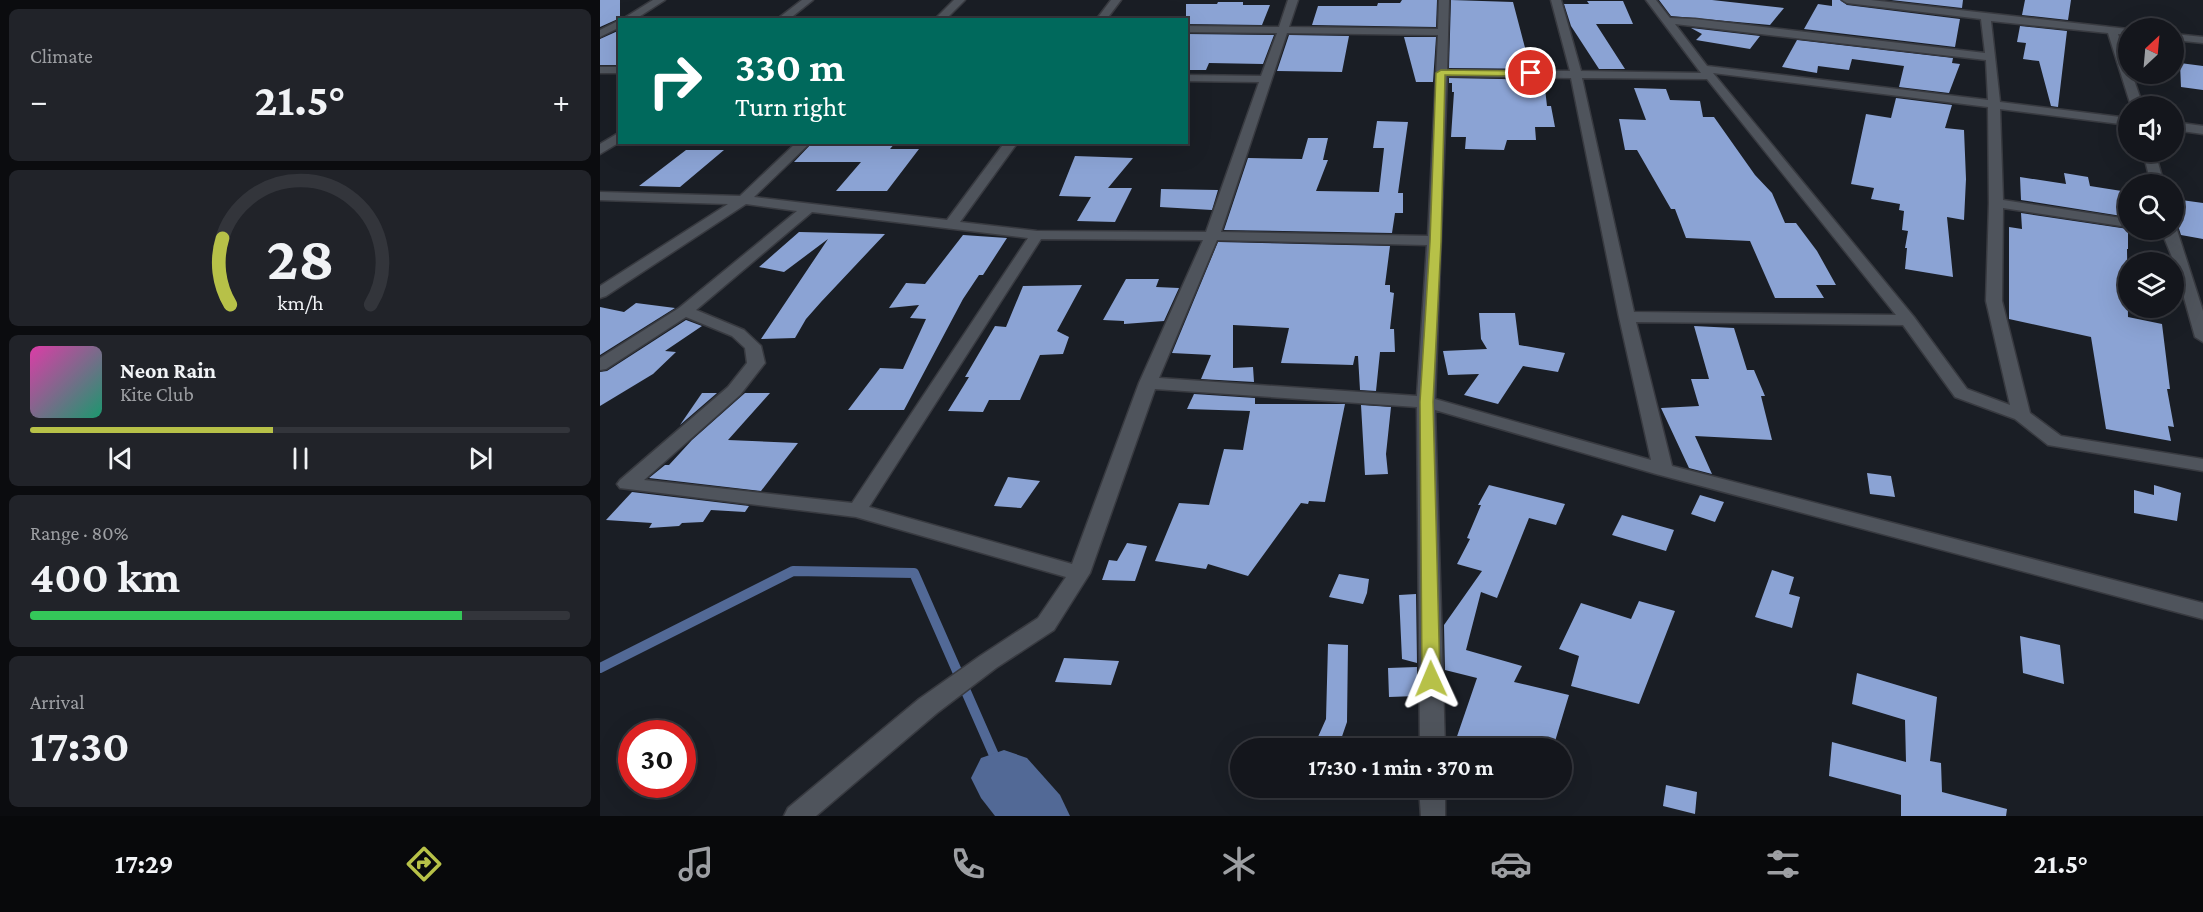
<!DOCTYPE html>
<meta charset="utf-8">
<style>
body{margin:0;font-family:"Crimson Pro",serif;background:#212329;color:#f1f3f6;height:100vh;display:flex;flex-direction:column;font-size:22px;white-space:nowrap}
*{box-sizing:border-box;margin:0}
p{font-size:20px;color:#9d9fa3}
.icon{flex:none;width:33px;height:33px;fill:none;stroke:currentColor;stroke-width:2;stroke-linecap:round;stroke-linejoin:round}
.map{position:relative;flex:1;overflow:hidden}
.panel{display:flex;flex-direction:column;gap:9px;padding:9px;background:#0b0c0f;width:600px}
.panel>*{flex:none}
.guide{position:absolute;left:18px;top:18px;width:570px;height:126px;border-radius:0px;box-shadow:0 6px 24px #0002,0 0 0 2px #33353b;background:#00695c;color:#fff;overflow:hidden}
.needle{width:39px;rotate:26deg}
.tools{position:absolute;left:1518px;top:18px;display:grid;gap:12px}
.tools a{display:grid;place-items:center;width:66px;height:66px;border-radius:50%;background:#14161c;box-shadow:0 6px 24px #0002,0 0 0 2px #33353b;font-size:30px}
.speed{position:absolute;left:18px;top:720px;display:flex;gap:12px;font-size:30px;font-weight:700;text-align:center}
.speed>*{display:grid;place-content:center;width:78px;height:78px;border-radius:50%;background:#14161c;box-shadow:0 6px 24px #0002,0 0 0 2px #33353b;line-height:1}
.speed .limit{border:9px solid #d22;background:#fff;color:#111}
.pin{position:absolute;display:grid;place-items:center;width:51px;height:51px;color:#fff;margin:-26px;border:3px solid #fff;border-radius:50%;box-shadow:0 2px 6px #0007}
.me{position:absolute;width:66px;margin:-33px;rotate:359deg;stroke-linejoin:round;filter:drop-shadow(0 0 4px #0008)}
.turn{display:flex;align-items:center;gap:21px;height:126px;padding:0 18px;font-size:27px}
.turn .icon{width:78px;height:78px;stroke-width:2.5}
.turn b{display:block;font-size:42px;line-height:51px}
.big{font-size:45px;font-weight:700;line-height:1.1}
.panel .card{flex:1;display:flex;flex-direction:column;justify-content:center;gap:9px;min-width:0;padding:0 21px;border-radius:9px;background:#212329}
.panel .dial{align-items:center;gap:0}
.dial svg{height:156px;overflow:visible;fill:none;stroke:#33353b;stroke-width:7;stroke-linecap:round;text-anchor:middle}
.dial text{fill:#f1f3f6;stroke:none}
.song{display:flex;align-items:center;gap:18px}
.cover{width:72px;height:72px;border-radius:9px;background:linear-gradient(135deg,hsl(320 70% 55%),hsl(160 70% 35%))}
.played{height:6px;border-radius:3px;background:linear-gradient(90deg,#b7c148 45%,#33353b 45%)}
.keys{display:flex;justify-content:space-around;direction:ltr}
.heat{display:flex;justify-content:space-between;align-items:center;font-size:33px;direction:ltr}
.charge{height:9px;border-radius:4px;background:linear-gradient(90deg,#34c759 80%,#33353b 0)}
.trip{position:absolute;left:630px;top:738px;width:342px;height:60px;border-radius:30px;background:#14161c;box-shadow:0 6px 24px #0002,0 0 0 2px #33353b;font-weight:700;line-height:60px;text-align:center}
.tab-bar{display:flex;height:96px;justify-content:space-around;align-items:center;background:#08090b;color:#9d9fa3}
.tab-bar .icon{width:42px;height:42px}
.tab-bar .selected{color:#b7c148}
.tab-bar b{font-size:27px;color:#f1f3f6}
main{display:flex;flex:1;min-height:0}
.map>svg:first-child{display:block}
</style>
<main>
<section class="panel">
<div class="card"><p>Climate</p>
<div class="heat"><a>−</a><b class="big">21.5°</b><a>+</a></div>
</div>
<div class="card dial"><svg viewBox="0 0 100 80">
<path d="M14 69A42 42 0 1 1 86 69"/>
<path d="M14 69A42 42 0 0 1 10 35" stroke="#b7c148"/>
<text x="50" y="56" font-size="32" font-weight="700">28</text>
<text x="50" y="72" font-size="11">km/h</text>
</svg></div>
<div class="card">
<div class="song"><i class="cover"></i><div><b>Neon Rain</b><p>Kite Club</p></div></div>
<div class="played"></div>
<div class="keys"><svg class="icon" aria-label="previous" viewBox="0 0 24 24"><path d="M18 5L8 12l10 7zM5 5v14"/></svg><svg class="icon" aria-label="pause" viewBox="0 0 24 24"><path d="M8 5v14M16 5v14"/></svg><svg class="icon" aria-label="next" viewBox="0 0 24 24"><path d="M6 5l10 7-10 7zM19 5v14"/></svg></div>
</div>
<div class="card"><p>Range · 80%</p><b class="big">400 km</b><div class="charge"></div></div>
<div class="card"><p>Arrival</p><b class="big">17:30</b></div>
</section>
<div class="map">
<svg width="1603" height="816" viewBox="0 0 1603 816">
<rect width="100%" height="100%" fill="#1a1e25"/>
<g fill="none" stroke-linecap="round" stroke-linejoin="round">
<path stroke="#526996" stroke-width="10" d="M0,668L193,571L314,573L404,778"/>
<path fill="#526996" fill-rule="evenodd" d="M404,750L427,758L460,795L470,816H395L381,798L371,778L381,758Z"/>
</g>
<path fill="#8ba3d4" d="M0,0H20V18L0,27Z
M802,0H837L836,27L712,25L718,6H777L778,3H800Z
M851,0L913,2L928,59L942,64L943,69L849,68Z
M1059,0H1112L1184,8L1170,25L1071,16Z
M1232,0H1240L1247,5L1360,19L1355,47L1204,29L1218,4L1232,6Z
M1291,0H1363L1362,8Z
M1425,0H1471L1468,20L1422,15Z
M987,1H1023L1033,24H996L1025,69H999L971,26L964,4H989Z
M618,2H643V5H670L662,25L586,24V4H617Z
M1420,26L1467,31L1458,107L1451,106L1439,61L1423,59L1426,43L1417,42Z
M1091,28L1160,36L1150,49L1096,40L1102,34Z
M20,30V65H0V39Z
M586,34L674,35L663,64L609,63L606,70H586Z
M689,35L749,36L742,72L677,71Z
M804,37H836L833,82H816Z
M1197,40L1353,58L1352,63L1360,64L1349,93L1299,87L1304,66L1252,59L1249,70L1218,66L1217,73L1182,67Z
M1580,63L1603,66V90L1581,87Z
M849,78L944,80L947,106H951L955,127H935L936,140H907L904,150L865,149L866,137H851L854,92H852V83H849Z
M1034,88L1066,89L1070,100L1100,101L1103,117H1114L1155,175L1172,193L1185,223H1196L1217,251L1236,285H1216L1224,298H1175L1150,241L1086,238L1075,209H1071L1037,150H1025L1019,119L1046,120Z
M1296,98L1352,105L1345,128L1364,130L1366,179L1364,220L1347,217L1353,277L1305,269L1307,248H1305L1308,231L1302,230L1304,211L1299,210L1300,204L1271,199L1274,188L1251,184L1266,114L1291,118Z
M777,121L808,122L798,193H803V213H795L792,233L624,230L648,158L702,159L708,138H728L723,160H728L716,191L779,192L784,148H773Z
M213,142H296L290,149H319L287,191H236L261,162H194Z
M86,150H124L80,187L39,186Z
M475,156L533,158L508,188H532L515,222L477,221L491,197L459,196Z
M1464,173L1488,177L1490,186L1528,192V217L1421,200L1420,177L1466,184Z
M561,189L618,190L612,210L560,207Z
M1574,199L1603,203V239L1581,235L1574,213Z
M1421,213L1528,229V249H1527L1528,317L1562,324L1570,389H1567L1574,427L1568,426L1571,441L1506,429L1491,337L1409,319V227L1422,229Z
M199,232L285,234L221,302L206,319L195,338L161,339L228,239L184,272L159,267Z
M363,235L407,238L383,275H379L363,299L304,410H248L280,368L303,369L326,319L310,318L319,305L289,308L306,283L325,284Z
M618,242L790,246L785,285H790V292L794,293L790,329H794L795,352H780L776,391L760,390L758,356H755L753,365L681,363L689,328L633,325V368L653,367L654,382L601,379L611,355L572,353Z
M526,279H559L556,287L579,288L564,321L524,324V321L503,320Z
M482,285L457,331L469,337L463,354L440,355L420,400H389L383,412L348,411L369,377H365L395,326L406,327L423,286Z
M36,303L75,308L0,355V307L24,312Z
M879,313H915L919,345L965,353L958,372L923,366L898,404L864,395L879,374L848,375L843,351L887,349L881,339Z
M86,320L102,326L65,351L76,352L53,374L0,406V372L7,371Z
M1094,326L1134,328L1147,370H1154L1165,396H1161L1172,440L1095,436L1112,474L1089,468L1061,408L1099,406L1091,379H1109Z
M102,393H117L80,425Z
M145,393H170L128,440L198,443L161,491L49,478L65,465H69L92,440Z
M594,394L655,398V404H745L725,502L709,501L708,504L701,503L648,576L608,564L606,569L555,561L579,503L609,505L624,449L643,450L650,411L587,409Z
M761,405L791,407L786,454L788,474L765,475Z
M1267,473L1291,476L1295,497L1270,494Z
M408,477L440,481L421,508L394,506Z
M889,485L965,504L956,525L929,518L897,598L881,592L866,650L922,666L914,682L969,695L953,748H853L877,678L845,670L844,625L882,571L857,564L870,539L867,538L881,505H878Z
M1554,485L1581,493L1577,521L1534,513V490L1554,495Z
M32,492L149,506L145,512L111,510L103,522L82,523L79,526L49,528L52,523L6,520Z
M1100,495L1124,502L1115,522L1091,514Z
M1022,515L1074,530L1066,551L1012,535Z
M527,543L547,546L535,581L502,580L509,560L517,561Z
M1172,570L1194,577L1189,594L1200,597L1192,628L1155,617Z
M739,574L769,579L767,593L763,604L729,597Z
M816,594L817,663L802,659L799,595Z
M1039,601L1075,611L1039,704L971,686L979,656L959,649L981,603L1031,619Z
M1420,636L1460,645L1464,684L1423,673Z
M728,644L748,645L747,722L738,748H713L726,719Z
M464,658L519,661L511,685L455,682Z
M817,667V696L789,697L788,668Z
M1257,673L1337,697L1330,761L1341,763L1342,792L1407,809L1406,816H1301V795L1229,776L1232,742L1306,762L1305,720L1252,704Z
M1066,785L1097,792L1095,814L1063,806Z"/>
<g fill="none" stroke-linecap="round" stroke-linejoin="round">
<defs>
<path id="minor" d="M53,0H65L34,20H21Z
M202,0H213L188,20H176Z
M354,0H365L345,20H334Z
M511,0H521L506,20H496Z
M688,0H698L689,27L838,29L839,0H849L847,70L970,71L951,0H961L981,71L1101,73L1046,0H1056L1070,18L1095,19L1385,53L1381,19L1247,3L1242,0H1271L1528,29V35L1518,34L1528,64V74H1532L1543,106H1531L1508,33L1391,21L1400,102L1528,118V125L1400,109L1403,200L1528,219V227L1403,208L1402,301L1430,413L1461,436L1603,459V471L1448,445L1415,419L1355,397L1303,325L1036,322L1072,466L1603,603V619L1056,474L835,410L845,748H820L817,407L555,389L490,573L454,630L396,668L337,713L216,816H184L188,808L319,699L380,656L438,618L466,577L256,517L20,488L17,484L20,480L128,387L147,363L145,348L132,336L86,317L6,369L0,370V358L79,308L197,211L146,204L6,296L0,298V286L128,204L0,200V192L140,196L197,142H211L154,197L347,220L405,142H418L360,222L437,231L606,232L659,82L586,81V75L661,76L677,33L586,32V26L679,27ZM1075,24L1386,60L1388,100L1107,66ZM687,33L838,35L828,236L621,232ZM1113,73L1388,107L1389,203L1386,301L1410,405L1367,389L1314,317ZM847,76L971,78L1019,317L1051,460L835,399ZM982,78L1107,79L1296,315L1034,312ZM212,212L428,238L252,503L44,480L140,395L165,363L161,346L144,330L96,310ZM441,239L603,240L539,383L472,564L269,507ZM617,240L827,245L817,396L559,378Z
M20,20V27L0,37V30Z
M1574,34L1603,37V43L1574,40Z
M0,67H20V73H0Z
M1574,122L1603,126V134L1574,130Z
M20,132V142L0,154V144Z
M1543,152H1555L1564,184H1551Z
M1574,227L1577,230L1603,311V342L1595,337L1574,262L1561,230H1574Z
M819,788H845V816H821Z"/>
</defs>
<use href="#minor" stroke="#383a40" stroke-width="3"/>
<use href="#minor" fill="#4f545c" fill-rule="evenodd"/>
</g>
<path fill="#b7c148" stroke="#777d2f" stroke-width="1.5" d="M841,70L931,71L935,73L931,76L845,75L841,242L833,402L840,679L837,684L831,686L824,684L822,679L820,402L830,242L836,73Z"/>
</svg>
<div class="tools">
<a><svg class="needle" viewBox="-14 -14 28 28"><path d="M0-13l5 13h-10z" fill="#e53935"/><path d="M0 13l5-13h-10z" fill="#9d9fa3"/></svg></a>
<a><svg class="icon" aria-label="sound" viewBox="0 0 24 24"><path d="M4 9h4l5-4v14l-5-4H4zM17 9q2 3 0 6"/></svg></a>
<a><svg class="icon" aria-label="search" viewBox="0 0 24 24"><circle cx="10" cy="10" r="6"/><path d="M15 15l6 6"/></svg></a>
<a><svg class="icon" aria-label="layers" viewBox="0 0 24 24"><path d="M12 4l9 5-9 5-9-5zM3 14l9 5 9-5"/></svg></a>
</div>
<div class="speed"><div class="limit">30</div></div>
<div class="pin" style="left:931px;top:73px;background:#d93025"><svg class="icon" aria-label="arrive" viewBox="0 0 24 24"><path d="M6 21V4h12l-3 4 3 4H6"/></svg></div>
<svg class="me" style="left:831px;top:679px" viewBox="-20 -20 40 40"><path d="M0-17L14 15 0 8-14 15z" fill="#b7c148" stroke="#fff" stroke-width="4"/></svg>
<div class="trip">17:30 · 1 min · 370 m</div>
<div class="guide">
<div class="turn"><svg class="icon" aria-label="right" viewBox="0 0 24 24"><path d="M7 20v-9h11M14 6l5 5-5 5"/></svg><div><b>330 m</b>Turn right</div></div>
</div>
</div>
</main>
<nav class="tab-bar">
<b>17:29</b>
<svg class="icon selected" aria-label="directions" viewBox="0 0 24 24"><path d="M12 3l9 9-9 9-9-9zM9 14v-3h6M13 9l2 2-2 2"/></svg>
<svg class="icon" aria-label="music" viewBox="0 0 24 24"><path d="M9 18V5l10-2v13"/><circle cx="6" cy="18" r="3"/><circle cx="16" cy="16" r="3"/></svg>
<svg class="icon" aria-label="phone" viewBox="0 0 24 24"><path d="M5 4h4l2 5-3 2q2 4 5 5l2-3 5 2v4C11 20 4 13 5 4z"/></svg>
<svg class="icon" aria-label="climate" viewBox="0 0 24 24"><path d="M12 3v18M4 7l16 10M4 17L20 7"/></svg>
<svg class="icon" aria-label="car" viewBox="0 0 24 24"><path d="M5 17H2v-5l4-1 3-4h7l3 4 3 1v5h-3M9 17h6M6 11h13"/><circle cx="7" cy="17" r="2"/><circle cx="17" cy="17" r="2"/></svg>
<svg class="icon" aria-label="filters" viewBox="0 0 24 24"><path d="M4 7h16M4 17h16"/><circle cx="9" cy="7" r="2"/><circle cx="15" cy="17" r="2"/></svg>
<b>21.5°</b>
</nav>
